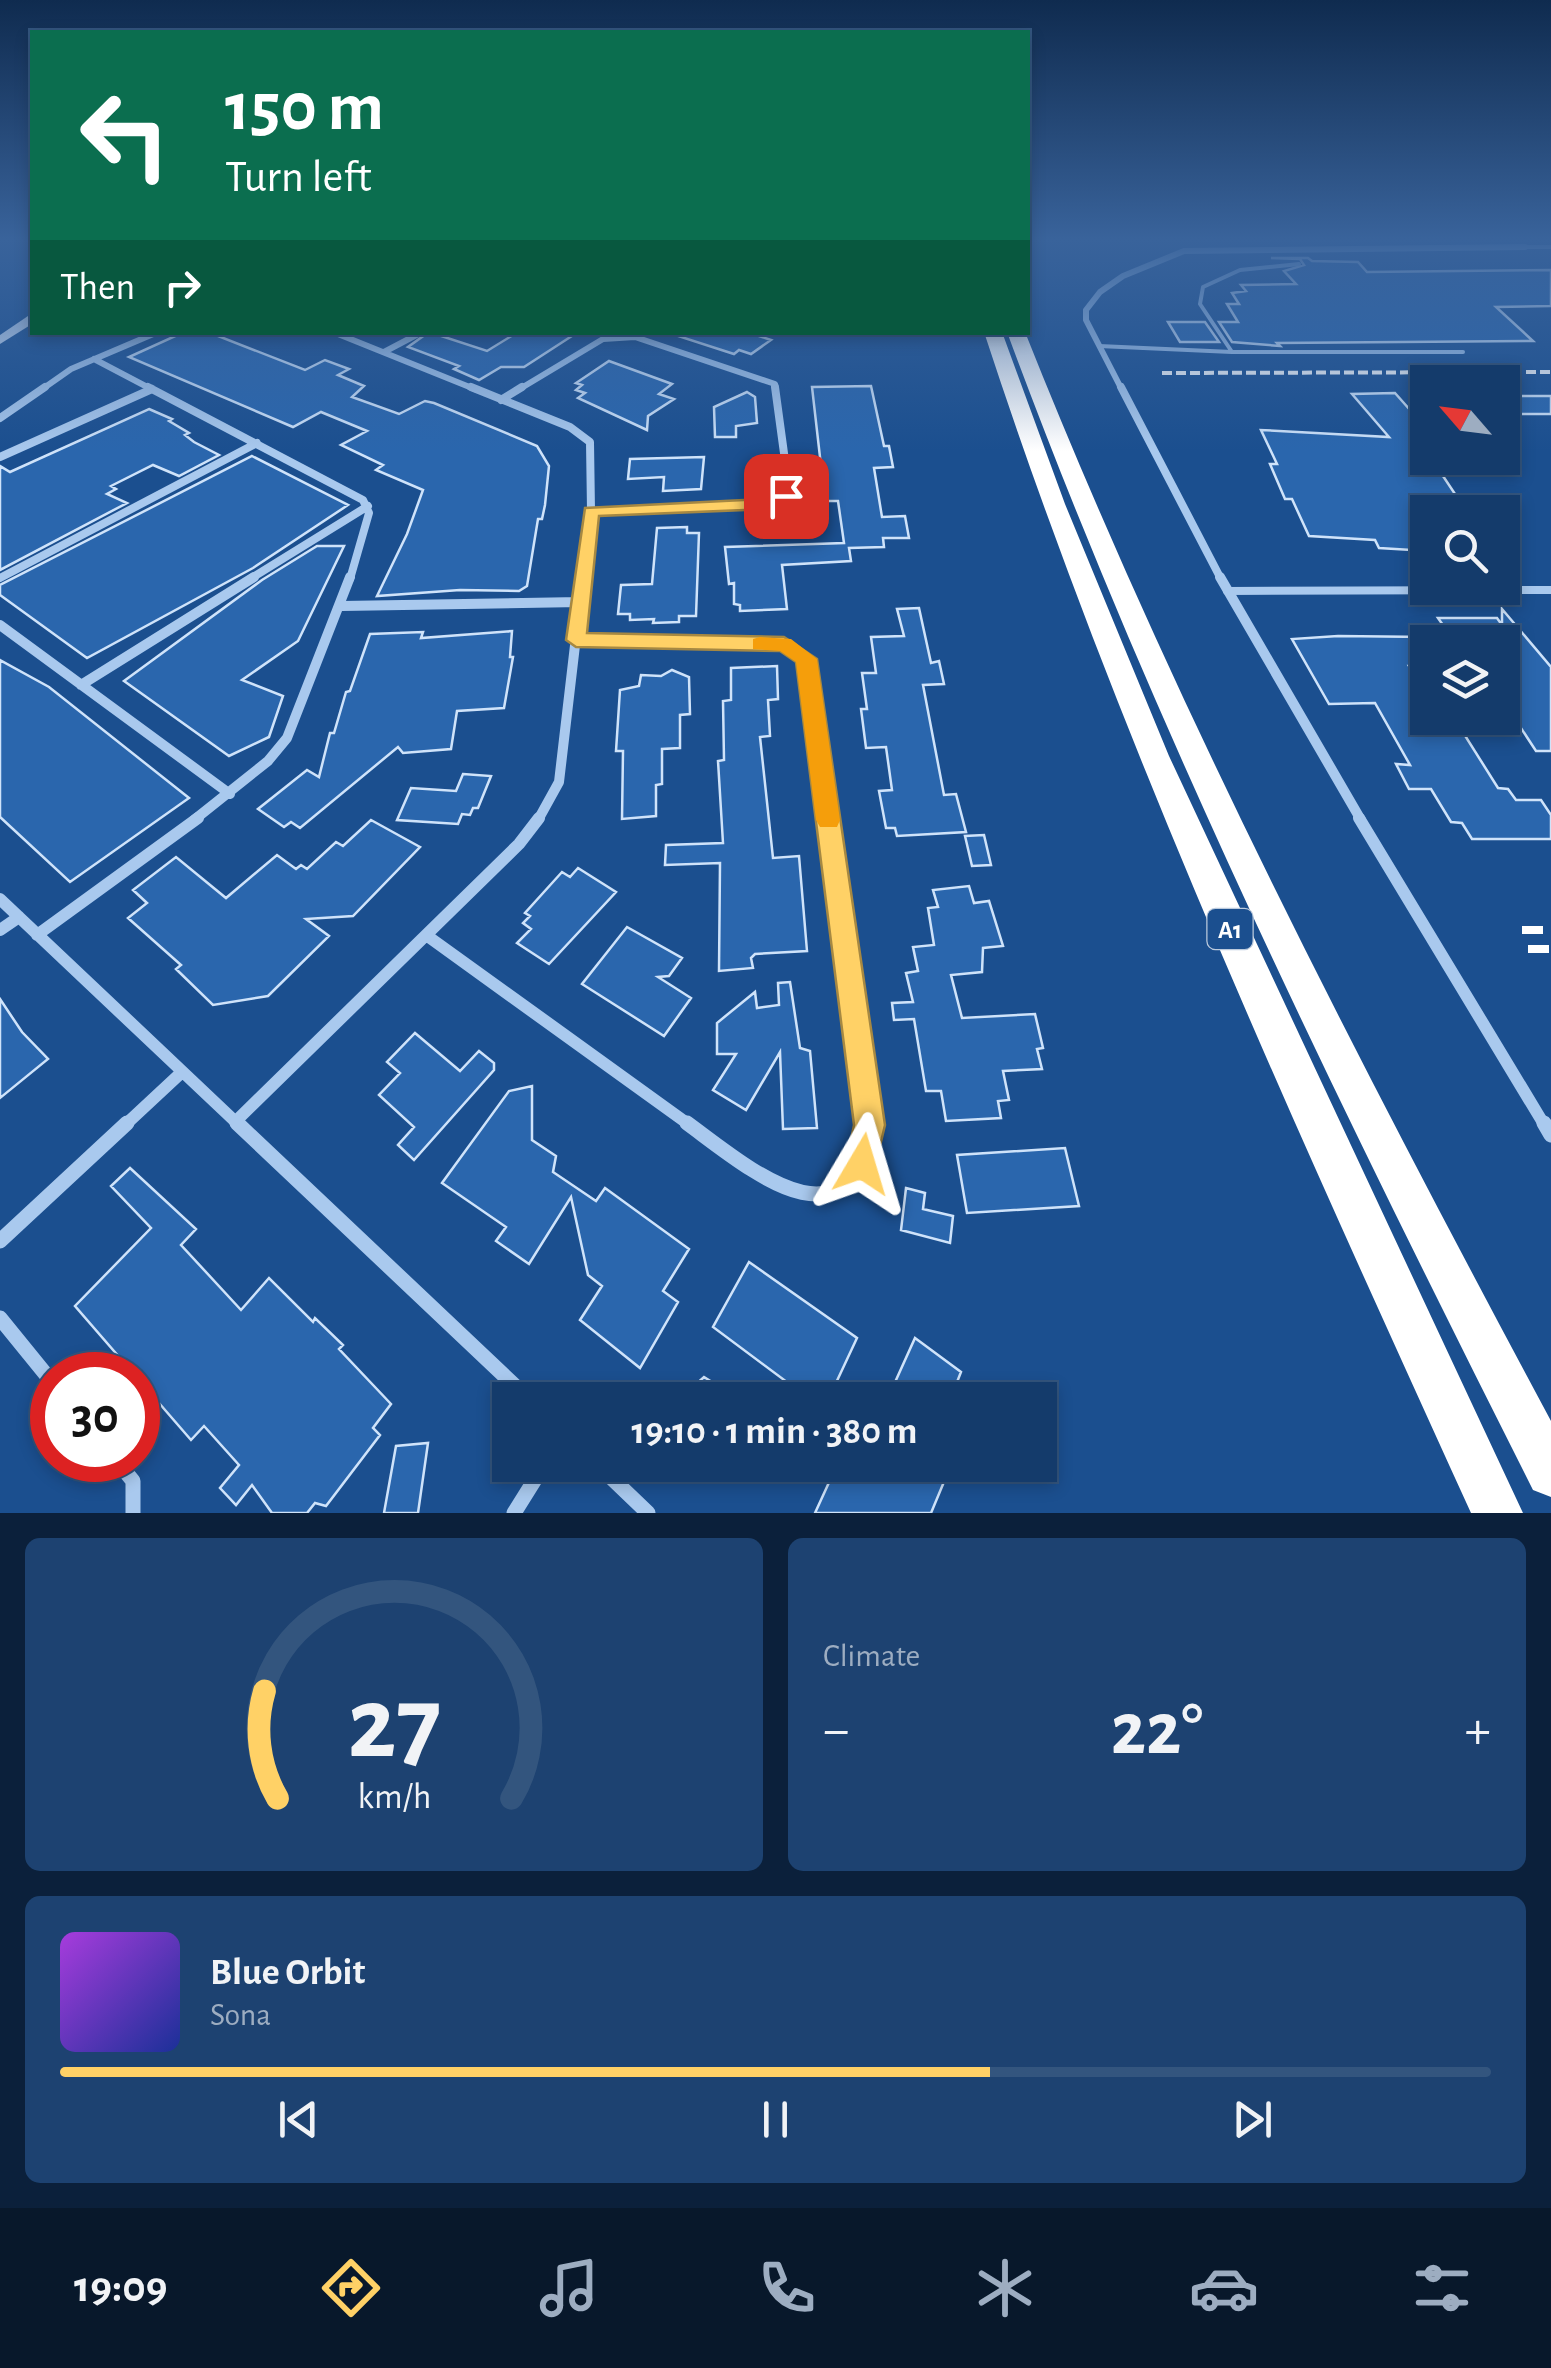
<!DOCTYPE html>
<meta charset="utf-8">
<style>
body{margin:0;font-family:"Alegreya Sans",sans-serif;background:#1d4271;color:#f1f3f6;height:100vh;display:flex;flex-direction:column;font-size:38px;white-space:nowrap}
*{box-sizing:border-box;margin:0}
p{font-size:32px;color:#9dadc1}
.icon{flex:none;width:55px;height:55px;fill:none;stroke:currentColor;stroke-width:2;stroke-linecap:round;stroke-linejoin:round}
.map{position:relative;height:1513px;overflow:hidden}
.sheet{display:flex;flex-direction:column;gap:25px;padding:25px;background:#0b203b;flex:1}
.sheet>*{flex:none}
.hud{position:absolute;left:30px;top:30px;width:1000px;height:305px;border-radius:0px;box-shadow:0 5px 15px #0003,0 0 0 2px #33557e;background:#0b6e4f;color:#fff;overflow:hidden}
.needle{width:65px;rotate:298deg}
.buttons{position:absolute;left:1410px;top:365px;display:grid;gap:20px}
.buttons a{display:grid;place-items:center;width:110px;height:110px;border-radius:0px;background:#143b6b;box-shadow:0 5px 15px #0003,0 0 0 2px #33557e;font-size:50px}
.speed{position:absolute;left:30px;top:1352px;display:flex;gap:20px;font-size:50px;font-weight:700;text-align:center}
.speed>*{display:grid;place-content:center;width:130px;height:130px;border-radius:50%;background:#143b6b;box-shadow:0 5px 15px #0003,0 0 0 2px #33557e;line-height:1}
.speed .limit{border:15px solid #d22;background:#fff;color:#111}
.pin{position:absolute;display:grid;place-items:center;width:85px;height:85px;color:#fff;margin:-42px;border-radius:20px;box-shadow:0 5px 15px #0006}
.me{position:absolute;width:110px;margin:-55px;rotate:7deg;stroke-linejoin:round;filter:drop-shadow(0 0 8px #0008)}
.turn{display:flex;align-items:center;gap:35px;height:210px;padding:0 30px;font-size:45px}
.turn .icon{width:130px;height:130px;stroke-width:2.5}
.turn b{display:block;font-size:70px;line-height:85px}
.then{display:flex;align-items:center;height:95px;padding:0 30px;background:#0003;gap:20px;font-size:38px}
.big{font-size:75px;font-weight:700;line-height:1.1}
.sheet .card{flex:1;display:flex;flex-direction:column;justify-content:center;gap:15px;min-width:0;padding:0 35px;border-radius:15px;background:#1d4271}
.sheet .dial{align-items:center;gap:0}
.dial svg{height:260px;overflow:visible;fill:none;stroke:#33557e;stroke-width:7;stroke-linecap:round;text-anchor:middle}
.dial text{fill:#f1f3f6;stroke:none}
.song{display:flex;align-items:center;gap:30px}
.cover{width:120px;height:120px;border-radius:15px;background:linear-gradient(135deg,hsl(280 70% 55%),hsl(230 70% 35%))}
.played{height:10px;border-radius:5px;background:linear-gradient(90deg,#ffd166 65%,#33557e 65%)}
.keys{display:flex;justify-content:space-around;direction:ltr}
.heat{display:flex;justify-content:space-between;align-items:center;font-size:55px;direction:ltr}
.sheet .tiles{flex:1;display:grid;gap:25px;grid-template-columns:1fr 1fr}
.card:last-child{grid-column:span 2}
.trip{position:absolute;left:492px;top:1382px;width:565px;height:100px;border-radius:0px;background:#143b6b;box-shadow:0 5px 15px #0003,0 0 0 2px #33557e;font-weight:700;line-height:100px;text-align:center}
.tabs{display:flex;height:160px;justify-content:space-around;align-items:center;background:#08182b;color:#9dadc1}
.tabs .icon{width:70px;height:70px}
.tabs .selected{color:#ffd166}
.tabs b{font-size:45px;color:#f1f3f6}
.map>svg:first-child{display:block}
</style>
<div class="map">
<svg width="1551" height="1513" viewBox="0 0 1551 1513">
<rect width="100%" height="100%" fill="#1b4f8f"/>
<path fill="#2a66ad" stroke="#cfe3fa" stroke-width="2.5" d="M1271,258H1308L1312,261L1358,262L1367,272L1551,270V306L1496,307L1533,341L1277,343L1280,346L1232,342L1219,322H1238L1227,304H1239L1232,293L1246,291L1241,285L1296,284L1284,271L1304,265L1300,259Z
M1168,322H1205L1219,342H1180Z
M184,332H208L305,370L325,360L349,369L338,375L364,386L352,397L399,414L425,401L434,403L537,446L549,466L545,505L542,519H538L527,586L519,591L460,590L377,596L407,534L423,490L376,470L383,465L341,445L367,431L321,412L293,427L129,357Z
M429,332L487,351L518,332H578L524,367H501L479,380L454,369L459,366L408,347Z
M679,332H764L759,336L771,340L751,354L739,350L734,354L678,336Z
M609,361L672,384L659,394L674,399L648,416L647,430L578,398L585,393L576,390L582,385L576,383Z
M871,386L884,446H889L893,467L874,468L882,517L905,516L909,538H883L884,547L849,548L851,561L782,565L787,609L740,611V605L734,604V583L729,584L725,547L844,543L838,501H825L812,387Z
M747,392L755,397L757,423L736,426V437H715L714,407Z
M1395,393L1426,428L1412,429L1428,458H1431L1467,512H1428V551L1379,548L1375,540L1309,536L1292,499H1285L1270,464H1277L1261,430L1389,437L1352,394Z
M1502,396H1551V414H1502Z
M149,409L172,419L169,421L189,433L185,435L194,442L219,455L179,476L153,465L111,486L116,489L107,494L127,503L0,570V466L10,472Z
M252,456L348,505L253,568L87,658L0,595V585Z
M704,457L701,489L663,491L664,477L628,479L630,459Z
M687,527V533H699L696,616H679V622L653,623L654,619L630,620V614H618L621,585L652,584L657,528Z
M317,546H344L298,641L242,680L283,696L269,737L229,756L124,681L262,580Z
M919,608L931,663L939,661L944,684L923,685L944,795L956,794L966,832L897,836L895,828H886L879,791L892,790L886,747L866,748L861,709H867L862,673H876L871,637L904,636L897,609Z
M1502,609L1551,667V751H1536L1502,699V637L1452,638L1438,618H1497L1502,625Z
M512,631L510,657H513L504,708L457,711L451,749L403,753L398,747L300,828L291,822L284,827L258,809L307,770L319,777L330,733H334L346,692L350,691L370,634L423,632L421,638Z
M1338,636L1428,637V666H1409L1428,696V718H1454L1498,788L1508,789L1516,800H1541L1551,815V839H1472L1462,823L1451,822L1431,789H1409L1396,764L1410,765L1375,703L1329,704L1292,639Z
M0,660L49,687L189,798L70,882L0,817Z
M777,666L778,699L768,700L770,736L760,737L773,858L799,856L807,951L755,954L751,958L753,968L719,971L720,863L665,865L666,845L723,843L718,761L724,760L723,701L731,700V668Z
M672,670L689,677L690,714L680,715V748L662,749V784L656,785V816L622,819L623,751H616L620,690L639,686L641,675L661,676Z
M463,774L491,776L478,808H473L470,815L462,814L458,824L397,820L411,788L456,791Z
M371,820L420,847L353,916L306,919L329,936L268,996L213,1005L176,969L181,965L128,918L147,903L133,890L176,857L226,898L277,855L296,869L301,865L307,869L336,842L343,846Z
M984,835L991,865L972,866L965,836Z
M578,868L616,892L549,964L517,943L531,929L523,923L530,916L525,913L562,872L570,877Z
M969,886L974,903L989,901L1003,946L983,948L982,972L951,975L962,1018L1035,1014L1043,1048L1037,1049L1042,1069L1003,1071L1009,1100L998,1101L1001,1118L946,1121L941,1091H926L914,1019L894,1020L892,1003L913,1002L906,973L918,971L913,947L934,945L928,908L938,907L933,890Z
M627,927L682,958L669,976L658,977L691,998L664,1036L582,984Z
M790,982L800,1048L810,1051L817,1128L783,1129L780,1052L746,1110L713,1090L736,1054H717V1023L755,992L757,1008L779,1005L778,983Z
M0,999L22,1032L48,1059L0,1098Z
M415,1033L460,1071L479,1051L494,1063V1070L414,1160L398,1145L414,1127L379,1095L400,1073L387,1062Z
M532,1086V1140L556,1156L553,1172L596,1201L605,1188L689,1249L663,1291L678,1302L640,1368L580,1320L602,1286L588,1275L571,1197L529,1264L496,1241L506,1227L442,1183L509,1091Z
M1065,1148L1079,1206L967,1213L957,1155Z
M130,1168L196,1229L181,1245L241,1310L269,1278L313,1322L315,1318L343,1345L339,1349L391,1404L373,1428L380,1435L326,1506L315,1503L307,1513H272L252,1485L236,1505L220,1488L239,1465L204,1426L191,1440L75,1306L151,1228L111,1186Z
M906,1188L925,1193L923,1209L953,1216L950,1243L901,1230Z
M749,1262L857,1338L828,1400H811L713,1327Z
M915,1338L961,1372L950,1400H887Z
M704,1377L741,1400H678Z
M428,1443L418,1513H384L396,1446Z
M837,1465H951L931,1513H815Z"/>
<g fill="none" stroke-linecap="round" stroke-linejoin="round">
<path stroke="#a9c9ee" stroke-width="4" d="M1525,247H1551
M1099,346L1232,352H1463
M1232,352L1200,304L1203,287L1240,270L1299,264"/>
<path stroke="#a9c9ee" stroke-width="8" d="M1227,591L1551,590"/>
<path stroke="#a9c9ee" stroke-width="6" d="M333,332L477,390
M384,352L422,332
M94,359L153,390
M41,390L71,369L158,332
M518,390L603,339L635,337L775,384L776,390
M1122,390L1086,320V310L1100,292L1123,276L1184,251L1525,247"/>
<path stroke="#a9c9ee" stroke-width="8" d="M148,387L363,500L369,513L350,579
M471,387L570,427L590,442L591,511L583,579
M1121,387L1221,579
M501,400L522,387
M0,418L45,387
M0,457L152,389
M591,511L768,504L786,496L789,490L775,387
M0,578L257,443
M250,579L368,506"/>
<path stroke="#a9c9ee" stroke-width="10" d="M1220,577L1361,820
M342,606L580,602
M0,625L230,794
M576,640L784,644L806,659L828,820
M81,685L254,577
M194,820L268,761L287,738L350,577
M538,820L559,782L583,577"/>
<path stroke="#a9c9ee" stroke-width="12" d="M828,818L870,1126
M1359,818L1545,1126
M0,899L240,1126
M0,930L19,917
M37,935L198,818
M426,935L691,1126
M235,1122L519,844L539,818
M124,1126L182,1072"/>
<path stroke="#a9c9ee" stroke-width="15" d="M237,1123L530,1400
M687,1123C747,1167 851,1258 870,1123
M1544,1123L1551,1135
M0,1241L127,1123
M0,1318L52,1382
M116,1460L133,1481V1513
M598,1465L648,1513
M514,1513L544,1465"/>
<path fill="#d6e6fa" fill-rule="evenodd" d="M28,316H32V324L0,344V335Z"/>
<path fill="#fff" fill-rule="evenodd" d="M984,332H1002L1065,504L1169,756L1523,1513H1471L1450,1467C1281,1095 1111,721 984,332Z
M1007,332H1025C1174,707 1361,1066 1551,1421V1497L1533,1490C1343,1112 1154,730 1007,332Z"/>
<path stroke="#fff" stroke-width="4" stroke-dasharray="10 4" stroke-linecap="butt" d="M1162,373L1551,372"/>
<path stroke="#fff" stroke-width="8" stroke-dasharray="21 9" stroke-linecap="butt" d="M1522,930H1551
M1528,949H1551"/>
</g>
<linearGradient id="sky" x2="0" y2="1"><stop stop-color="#0f2b4f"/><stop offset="0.53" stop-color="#39639b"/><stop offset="1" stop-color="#39639b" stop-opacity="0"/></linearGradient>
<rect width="1551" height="451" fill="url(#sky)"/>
<path fill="#ffd166" stroke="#a68842" stroke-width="2.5" d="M786,491L794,496L768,509L599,516L587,633L784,637L817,659L885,1125L873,1175L862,1180L851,1175L846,1164L854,1125L796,662L780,651L576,647L566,640L585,508L765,499Z"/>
<path fill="#f59e0b" d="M760,637L791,639L817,659L840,820L837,827H820L816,820L796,662L780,651L753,649V639Z"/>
<g text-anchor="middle" stroke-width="10" stroke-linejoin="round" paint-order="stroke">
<rect fill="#1b4f8f" stroke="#bbcadd" stroke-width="2.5" x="1207.5" y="909" width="45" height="40" rx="8"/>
<g font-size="25" font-weight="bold" fill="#fff">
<text x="1230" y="938">A1</text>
</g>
</g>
</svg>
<div class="buttons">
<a><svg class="needle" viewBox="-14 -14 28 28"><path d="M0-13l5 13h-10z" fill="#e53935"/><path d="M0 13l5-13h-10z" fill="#9dadc1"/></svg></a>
<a><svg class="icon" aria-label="search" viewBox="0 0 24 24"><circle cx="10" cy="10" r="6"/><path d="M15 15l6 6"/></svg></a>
<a><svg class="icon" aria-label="layers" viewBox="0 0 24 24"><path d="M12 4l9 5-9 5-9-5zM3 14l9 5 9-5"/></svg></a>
</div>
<div class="speed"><div class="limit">30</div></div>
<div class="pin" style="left:786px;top:496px;background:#d93025"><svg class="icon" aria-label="arrive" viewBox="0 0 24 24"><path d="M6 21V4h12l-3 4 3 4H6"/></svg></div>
<svg class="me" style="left:862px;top:1164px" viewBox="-20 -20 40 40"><path d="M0-17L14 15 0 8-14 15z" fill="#ffd166" stroke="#fff" stroke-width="4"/></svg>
<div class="trip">19:10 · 1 min · 380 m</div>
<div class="hud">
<div class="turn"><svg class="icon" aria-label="left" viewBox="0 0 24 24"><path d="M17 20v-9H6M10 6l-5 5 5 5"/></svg><div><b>150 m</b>Turn left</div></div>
<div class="then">Then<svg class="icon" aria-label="right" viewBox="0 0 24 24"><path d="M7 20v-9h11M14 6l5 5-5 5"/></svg></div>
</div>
</div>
<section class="sheet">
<div class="tiles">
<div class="card dial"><svg viewBox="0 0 100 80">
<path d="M14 69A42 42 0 1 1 86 69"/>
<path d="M14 69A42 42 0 0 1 10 36" stroke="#ffd166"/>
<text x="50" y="56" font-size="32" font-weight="700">27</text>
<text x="50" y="72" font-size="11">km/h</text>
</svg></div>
<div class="card"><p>Climate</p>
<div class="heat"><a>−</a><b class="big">22°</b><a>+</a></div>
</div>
<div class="card">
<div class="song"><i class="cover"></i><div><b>Blue Orbit</b><p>Sona</p></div></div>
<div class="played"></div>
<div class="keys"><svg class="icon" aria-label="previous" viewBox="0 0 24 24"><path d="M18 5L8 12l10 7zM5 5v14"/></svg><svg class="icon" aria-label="pause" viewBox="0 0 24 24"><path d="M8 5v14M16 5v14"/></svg><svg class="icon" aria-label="next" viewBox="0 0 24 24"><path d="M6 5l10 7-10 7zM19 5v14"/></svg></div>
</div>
</div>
</section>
<nav class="tabs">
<b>19:09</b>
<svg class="icon selected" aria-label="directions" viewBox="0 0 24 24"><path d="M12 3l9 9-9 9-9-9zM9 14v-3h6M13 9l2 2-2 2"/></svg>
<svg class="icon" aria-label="music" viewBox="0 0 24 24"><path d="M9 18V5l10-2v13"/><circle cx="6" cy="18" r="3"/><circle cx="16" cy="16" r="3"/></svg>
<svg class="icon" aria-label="phone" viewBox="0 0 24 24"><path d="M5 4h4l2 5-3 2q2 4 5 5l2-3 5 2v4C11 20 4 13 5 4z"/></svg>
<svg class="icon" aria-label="climate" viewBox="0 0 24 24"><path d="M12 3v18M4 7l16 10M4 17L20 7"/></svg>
<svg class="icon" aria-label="car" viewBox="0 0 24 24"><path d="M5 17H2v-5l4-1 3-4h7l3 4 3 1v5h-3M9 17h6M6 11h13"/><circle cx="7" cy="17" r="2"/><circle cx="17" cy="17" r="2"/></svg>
<svg class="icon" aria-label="filters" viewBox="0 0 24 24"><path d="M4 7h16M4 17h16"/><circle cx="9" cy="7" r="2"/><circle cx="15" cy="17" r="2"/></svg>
</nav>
